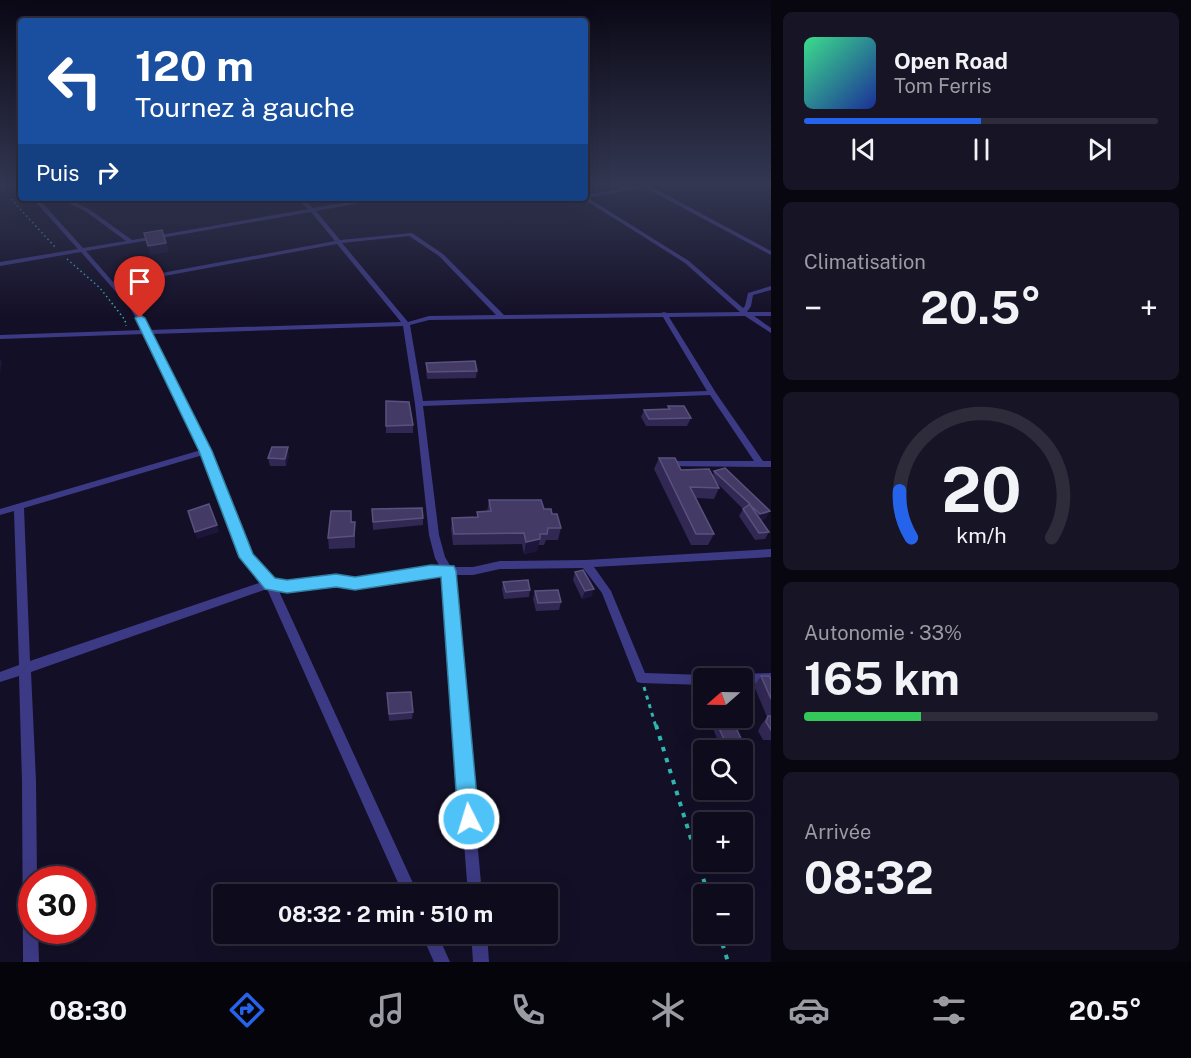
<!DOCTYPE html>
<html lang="fr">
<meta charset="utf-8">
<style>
body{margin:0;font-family:"Public Sans",sans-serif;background:#171425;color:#f1f3f6;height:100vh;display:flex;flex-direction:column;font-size:22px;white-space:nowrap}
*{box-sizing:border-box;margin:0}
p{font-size:20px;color:#9b9ba3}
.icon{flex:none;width:33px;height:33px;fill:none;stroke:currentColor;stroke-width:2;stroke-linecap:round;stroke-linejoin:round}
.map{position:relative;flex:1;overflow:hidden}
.panel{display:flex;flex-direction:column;gap:12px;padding:12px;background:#08060f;width:420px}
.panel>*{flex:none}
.top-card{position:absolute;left:18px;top:18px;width:570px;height:183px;border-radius:6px;box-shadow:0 6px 24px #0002,0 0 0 2px #2e2b3b;background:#1a4fa0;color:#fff;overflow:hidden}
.needle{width:39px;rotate:250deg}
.tools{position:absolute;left:693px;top:668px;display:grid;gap:12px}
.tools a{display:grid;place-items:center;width:60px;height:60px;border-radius:6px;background:#0e0b1c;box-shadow:0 6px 24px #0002,0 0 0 2px #2e2b3b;font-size:30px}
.speed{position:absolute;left:18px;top:866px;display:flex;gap:12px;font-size:30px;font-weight:700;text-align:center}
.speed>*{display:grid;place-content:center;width:78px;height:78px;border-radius:50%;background:#0e0b1c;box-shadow:0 6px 24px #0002,0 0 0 2px #2e2b3b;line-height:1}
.speed .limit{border:9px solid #d22;background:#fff;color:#111}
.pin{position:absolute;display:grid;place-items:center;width:51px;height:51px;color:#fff;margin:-62px -26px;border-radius:50% 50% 50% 0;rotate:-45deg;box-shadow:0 0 6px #0007}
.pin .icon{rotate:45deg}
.me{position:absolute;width:66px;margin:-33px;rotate:355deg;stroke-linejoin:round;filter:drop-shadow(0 0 4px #0008)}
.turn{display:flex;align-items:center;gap:21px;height:126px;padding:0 18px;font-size:27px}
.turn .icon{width:78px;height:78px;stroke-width:2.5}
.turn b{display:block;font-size:42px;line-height:51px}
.then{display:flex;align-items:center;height:57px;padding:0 18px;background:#0003;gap:12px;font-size:22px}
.big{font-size:45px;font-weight:700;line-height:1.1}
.panel .card{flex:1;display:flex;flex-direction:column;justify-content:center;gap:9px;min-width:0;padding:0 21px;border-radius:9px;background:#171425}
.panel .dial{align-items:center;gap:0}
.dial svg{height:156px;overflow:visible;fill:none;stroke:#2e2b3b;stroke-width:7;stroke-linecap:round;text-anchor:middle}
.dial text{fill:#f1f3f6;stroke:none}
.song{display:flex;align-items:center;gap:18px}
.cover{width:72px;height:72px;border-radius:9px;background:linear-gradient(135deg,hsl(150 70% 55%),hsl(230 70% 35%))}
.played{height:6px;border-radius:3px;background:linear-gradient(90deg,#2563eb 50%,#2e2b3b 50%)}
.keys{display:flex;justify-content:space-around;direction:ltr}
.heat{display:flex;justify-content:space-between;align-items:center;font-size:33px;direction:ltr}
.charge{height:9px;border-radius:4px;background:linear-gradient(90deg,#34c759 33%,#2e2b3b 0)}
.trip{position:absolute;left:213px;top:884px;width:345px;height:60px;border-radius:6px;background:#0e0b1c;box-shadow:0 6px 24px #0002,0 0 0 2px #2e2b3b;font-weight:700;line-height:60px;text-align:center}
.tabs{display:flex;height:96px;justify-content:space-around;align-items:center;background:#06040b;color:#9b9ba3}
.tabs .icon{width:42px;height:42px}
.tabs .on{color:#2563eb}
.tabs b{font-size:27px;color:#f1f3f6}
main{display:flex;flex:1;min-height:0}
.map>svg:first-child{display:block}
</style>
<main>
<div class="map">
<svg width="771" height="962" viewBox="0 0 771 962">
<rect width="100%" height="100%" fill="#130f26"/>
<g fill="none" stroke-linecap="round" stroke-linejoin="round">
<path stroke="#2fb8b0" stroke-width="1.5" stroke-dasharray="1.5 3" stroke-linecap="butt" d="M11,199L55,247
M67,259L100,288L125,320L126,326"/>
<path stroke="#2fb8b0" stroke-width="3" stroke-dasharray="4 5" stroke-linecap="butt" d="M644,687L656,727"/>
<path stroke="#2fb8b0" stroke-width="4" stroke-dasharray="4.5 7" stroke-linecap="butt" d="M656,725L708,894
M719,933L728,962"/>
<path fill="#3d3a85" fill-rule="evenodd" d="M640,184H650V186L771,251V255L769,254L644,187L588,198L689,261L743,308L745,306L748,293L771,286V290L753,295L751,306L747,312H771V316H754L771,328V333L745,316L669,317L716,393L763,461H771V467L662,466L661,464L665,461H754L710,395L423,406L439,535L445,557L451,567H473L500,561L586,560L771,549V557L594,567L611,591L645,673L704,675L709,678H704V685L641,683L637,682L602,593L583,568L500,569L473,575H453L482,894H468L443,575H431L355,587L336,584L287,590L278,589L418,894H403L267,589L31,672L36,781L37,879H32V930H38L39,962H23L22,781L19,676L0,682V672L19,665L14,511L0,515V509L201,450L145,334L0,339V335L143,330L130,308L81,252L0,266V262L78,249L32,198H38L83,248L126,241L85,211L64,201V199H68L89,209L132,240L308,209L296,198H302L313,208L374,198H386L316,211L340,240L412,233L443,254L504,315L661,313L664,312L667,313L740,312L685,263L582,198H585V195L640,185ZM311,212L335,241L113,282L86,251ZM409,236L439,256L496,315L429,316L408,322L342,243ZM337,244L401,322L149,330L135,305L116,285ZM663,317L707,391L423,401L410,325L429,320ZM403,326L415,404L429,535L435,558L440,567H431L355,579L336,576L287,582L273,580L251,555L210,451L152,334ZM203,455L242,557L262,582L30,661L24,508Z
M765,184H771V187L765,185Z
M771,673V683L742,684V678H737L738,675L742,674Z
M421,933H437L450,962H434Z
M471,933H487L489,962H473Z"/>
</g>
<path fill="#312854" d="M426,363L477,371L476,378L427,379L426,370Z
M386,401L413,425V433H386Z
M668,406L691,418L687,426H646L641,417L644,410L667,409Z
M289,455L286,466H270L268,458Z
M659,458L681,470L713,475L714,471L766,518L761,520L769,532L765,539L755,540L739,516L743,509L717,483L719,488L714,499L696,498L714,534L708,545H691L654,469Z
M489,500L544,509L552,514L561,528L558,540H546L544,545H538L537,551L524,554L522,544L453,545L451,529L452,518L477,517V512H487Z
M372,509L423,518V525L373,530Z
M352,522H355V548L329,549L328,538Z
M575,572L592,596L582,599L573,580Z
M503,582L530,590L529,597L504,599L502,589Z
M535,591L561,602L559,610L536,611L533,599Z
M761,676L771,679V740H763L758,731L761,725L767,717L754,686Z
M387,693L413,712L412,719L389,721Z
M704,697V707L701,701Z
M708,717H731L745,747L742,750H722Z"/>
<path fill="#1d163a" d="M166,243L169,252L150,255L148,246Z
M0,358L2,362L0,373Z
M288,447L289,455L286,466L285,459Z
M770,511L766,518L756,521L760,514Z
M217,525L219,532L197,539L195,532Z
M540,539L537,551L524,554L526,542Z
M594,589L592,596L582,599L585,591Z"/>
<path fill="#433a66" stroke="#5a527e" stroke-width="1.5" d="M162,230L166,243L148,246L144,233Z
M475,361L477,371L428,372L426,363Z
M386,401L409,402L413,425L386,426Z
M668,406H684L691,418L649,419L644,410L670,409Z
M272,447H288L285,459L268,458Z
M659,458H675L681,470L709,469L719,488L690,487L714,534H696Z
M725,468L770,511L760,514L750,505L769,532L759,533L743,509L750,504L714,471Z
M489,500H541L544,509H551L552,514H557L561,528H548L547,534H540V539L526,542L524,533L454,534L452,518L478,517L477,512L491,511Z
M209,504L217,525L195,532L188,511Z
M422,508L423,518L373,522L372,509Z
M331,511H351V522H355L354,536L328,538Z
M583,570L594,589L585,591L575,572Z
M528,580L530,590L506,592L503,582Z
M558,590L561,602L538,603L535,591Z
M761,676H769L771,679V699Z
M411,692L413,712L389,714L387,693Z
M768,716H771V730L766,722Z
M714,717H731L745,747L728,748Z"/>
<linearGradient id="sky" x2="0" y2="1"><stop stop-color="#0a0815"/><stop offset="0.58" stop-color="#333752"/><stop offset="1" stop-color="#333752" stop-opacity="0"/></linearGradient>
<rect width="771" height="318" fill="url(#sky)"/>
<path fill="#4fc3f7" stroke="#337fa1" stroke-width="1.5" d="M140,315L145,318L212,451L253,554L275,578L287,580L336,574L355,577L431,565L454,566L456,571L479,819L476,827L469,830L461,827L458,819L441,577L355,590L336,587L287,593L265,589L239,557L199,451L135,318Z"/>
</svg>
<div class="tools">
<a><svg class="needle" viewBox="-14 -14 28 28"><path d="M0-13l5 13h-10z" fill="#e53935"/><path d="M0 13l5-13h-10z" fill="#9b9ba3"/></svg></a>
<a><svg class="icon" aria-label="search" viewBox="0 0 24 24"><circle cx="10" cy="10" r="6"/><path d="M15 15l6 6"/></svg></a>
<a>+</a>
<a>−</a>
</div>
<div class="speed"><div class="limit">30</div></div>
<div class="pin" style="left:140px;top:318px;background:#d93025"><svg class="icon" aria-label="arrive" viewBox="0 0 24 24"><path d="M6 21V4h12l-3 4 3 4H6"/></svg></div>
<svg class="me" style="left:469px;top:819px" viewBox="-20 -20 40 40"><circle r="17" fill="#4fc3f7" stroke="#fff" stroke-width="3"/><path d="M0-11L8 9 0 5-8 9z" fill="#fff"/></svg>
<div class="trip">08:32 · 2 min · 510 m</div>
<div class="top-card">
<div class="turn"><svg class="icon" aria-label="left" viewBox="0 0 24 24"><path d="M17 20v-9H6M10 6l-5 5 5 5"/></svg><div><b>120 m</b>Tournez à gauche</div></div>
<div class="then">Puis<svg class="icon" aria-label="right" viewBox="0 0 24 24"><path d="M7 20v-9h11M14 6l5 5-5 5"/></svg></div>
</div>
</div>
<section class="panel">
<div class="card">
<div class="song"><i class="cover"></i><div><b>Open Road</b><p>Tom Ferris</p></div></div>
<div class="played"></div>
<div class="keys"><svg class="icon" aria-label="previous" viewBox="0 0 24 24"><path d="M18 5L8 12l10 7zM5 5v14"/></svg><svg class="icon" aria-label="pause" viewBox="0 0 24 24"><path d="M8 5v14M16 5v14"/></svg><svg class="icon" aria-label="next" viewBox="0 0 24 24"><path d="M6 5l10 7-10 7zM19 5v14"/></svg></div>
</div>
<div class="card"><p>Climatisation</p>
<div class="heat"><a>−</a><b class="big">20.5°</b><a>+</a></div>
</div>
<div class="card dial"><svg viewBox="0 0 100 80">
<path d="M14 69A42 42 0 1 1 86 69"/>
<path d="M14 69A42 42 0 0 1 8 45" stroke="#2563eb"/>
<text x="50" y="56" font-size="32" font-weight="700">20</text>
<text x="50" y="72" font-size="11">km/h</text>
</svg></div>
<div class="card"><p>Autonomie · 33%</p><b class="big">165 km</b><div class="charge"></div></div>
<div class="card"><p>Arrivée</p><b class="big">08:32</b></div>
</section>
</main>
<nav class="tabs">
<b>08:30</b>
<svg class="icon on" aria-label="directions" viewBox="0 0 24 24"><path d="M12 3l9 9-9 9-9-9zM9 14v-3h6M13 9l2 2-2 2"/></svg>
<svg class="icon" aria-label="music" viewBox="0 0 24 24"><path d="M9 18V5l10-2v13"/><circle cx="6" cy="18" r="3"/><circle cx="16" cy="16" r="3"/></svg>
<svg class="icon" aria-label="phone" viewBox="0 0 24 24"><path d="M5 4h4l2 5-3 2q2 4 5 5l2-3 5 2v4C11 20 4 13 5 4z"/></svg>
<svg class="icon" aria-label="climate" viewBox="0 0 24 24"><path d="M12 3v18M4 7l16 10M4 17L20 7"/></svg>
<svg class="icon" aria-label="car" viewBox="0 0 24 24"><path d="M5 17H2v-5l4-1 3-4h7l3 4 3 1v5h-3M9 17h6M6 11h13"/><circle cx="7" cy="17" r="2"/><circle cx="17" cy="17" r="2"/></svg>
<svg class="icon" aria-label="filters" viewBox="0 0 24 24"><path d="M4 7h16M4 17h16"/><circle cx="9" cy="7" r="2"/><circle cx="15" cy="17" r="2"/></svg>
<b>20.5°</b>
</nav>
